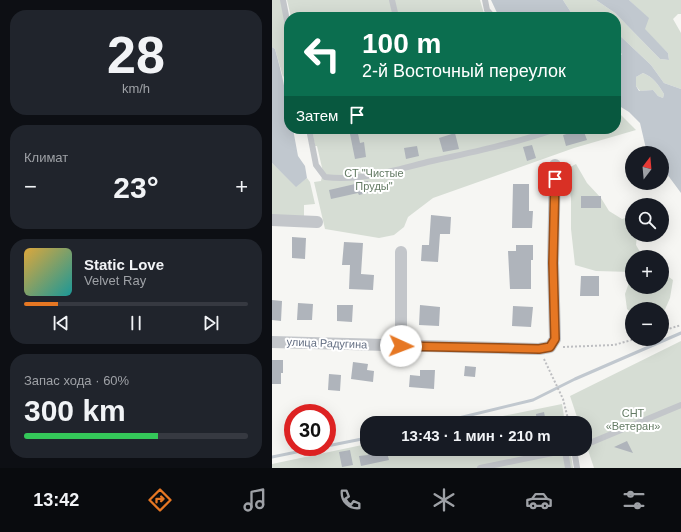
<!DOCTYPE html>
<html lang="ru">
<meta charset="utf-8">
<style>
body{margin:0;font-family:Arial,sans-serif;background:#20242c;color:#f1f3f6;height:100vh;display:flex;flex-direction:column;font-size:15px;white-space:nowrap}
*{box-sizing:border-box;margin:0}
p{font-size:13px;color:#9ea1a6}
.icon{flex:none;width:22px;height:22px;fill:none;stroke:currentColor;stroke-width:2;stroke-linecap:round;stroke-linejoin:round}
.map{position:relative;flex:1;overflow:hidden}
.drawer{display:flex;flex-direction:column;gap:10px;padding:10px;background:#0d0f14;width:272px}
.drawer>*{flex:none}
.top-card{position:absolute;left:12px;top:12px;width:337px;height:122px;border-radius:16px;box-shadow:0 4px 16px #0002;background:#0b6e4f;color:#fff;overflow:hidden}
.needle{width:26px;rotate:16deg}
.tools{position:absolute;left:353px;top:146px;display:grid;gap:8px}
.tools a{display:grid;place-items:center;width:44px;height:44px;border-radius:50%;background:#171b24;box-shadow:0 4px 16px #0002;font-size:20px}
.speed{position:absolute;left:12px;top:404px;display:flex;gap:8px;font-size:20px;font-weight:700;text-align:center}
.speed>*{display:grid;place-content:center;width:52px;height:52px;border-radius:50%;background:#171b24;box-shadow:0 4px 16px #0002;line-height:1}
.speed .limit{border:6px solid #d22;background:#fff;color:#111}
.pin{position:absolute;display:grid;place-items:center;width:34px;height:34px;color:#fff;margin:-17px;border-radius:8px;box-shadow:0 2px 6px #0006}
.me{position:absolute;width:44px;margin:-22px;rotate:92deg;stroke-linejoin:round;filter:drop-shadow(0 0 3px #0008)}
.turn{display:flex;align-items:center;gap:14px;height:84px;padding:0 12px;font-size:18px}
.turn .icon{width:52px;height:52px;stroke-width:2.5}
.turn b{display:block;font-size:28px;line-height:34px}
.then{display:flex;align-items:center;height:38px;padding:0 12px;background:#0003;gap:8px;font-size:15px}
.big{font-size:30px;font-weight:800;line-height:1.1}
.drawer .tile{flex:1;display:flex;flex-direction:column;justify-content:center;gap:6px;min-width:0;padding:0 14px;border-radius:16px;background:#20242c}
.drawer .dial{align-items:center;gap:0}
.dial b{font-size:52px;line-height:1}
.song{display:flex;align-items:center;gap:12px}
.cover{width:48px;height:48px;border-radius:6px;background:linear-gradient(135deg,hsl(40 70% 55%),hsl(180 70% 35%))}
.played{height:4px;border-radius:2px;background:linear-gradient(90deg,#e67723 15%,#363941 15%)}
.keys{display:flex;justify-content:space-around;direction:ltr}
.heat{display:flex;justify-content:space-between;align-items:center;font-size:22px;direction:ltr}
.charge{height:6px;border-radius:3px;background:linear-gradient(90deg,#34c759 60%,#363941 0)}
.trip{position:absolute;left:88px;top:416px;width:232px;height:40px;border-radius:16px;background:#171b24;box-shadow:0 4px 16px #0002;font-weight:800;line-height:40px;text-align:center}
.tab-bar{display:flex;height:64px;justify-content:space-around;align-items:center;background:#090b0e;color:#9ea1a6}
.tab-bar .icon{width:28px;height:28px}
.tab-bar .current{color:#e67723}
.tab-bar b{font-size:18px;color:#f1f3f6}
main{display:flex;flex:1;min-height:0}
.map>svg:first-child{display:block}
.green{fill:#d6ddd4}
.water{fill:#c1c8cf;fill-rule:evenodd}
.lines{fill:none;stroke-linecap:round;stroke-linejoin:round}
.stream{stroke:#c1c8cf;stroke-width:3}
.building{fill:#afb4bb}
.path{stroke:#bdbec1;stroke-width:2;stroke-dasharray:2 2;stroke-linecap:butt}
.lane{stroke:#c3c6ca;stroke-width:6}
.street{stroke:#c3c6ca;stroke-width:12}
.route-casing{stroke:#964d17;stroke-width:10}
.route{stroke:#e67723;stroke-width:7}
.labels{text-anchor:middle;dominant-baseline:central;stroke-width:4;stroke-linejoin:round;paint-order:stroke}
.park-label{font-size:11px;fill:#647b64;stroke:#fff}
.street-label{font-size:11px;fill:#657084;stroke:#fff}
</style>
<main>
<section class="drawer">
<div class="tile dial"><b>28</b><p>km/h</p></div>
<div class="tile"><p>Климат</p>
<div class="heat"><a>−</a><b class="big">23°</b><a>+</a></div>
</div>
<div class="tile">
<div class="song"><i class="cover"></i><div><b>Static Love</b><p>Velvet Ray</p></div></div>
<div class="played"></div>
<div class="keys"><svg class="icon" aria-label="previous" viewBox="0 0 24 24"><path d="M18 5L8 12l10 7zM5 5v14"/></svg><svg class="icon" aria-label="pause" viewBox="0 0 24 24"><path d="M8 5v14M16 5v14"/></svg><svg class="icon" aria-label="next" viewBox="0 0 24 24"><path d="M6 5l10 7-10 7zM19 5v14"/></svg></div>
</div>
<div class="tile"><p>Запас хода · 60%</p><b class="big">300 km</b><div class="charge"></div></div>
</section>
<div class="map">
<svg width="409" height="468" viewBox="0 0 409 468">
<rect width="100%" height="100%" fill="#f6f6f3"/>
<path class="green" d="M0,0H9L17,43V70L11,77L3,49L0,47Z
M15,0H208L213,17H19Z
M291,0H324L343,13L388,59L397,60L396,53L372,29L376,18L357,0H409V14H406L401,19L409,33V89L392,83L379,65L344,32V17H302Z
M371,73C381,77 386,84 392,94L391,98L386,96L381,90L368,91L364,86V77Z
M344,110L364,130L302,148L161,198L136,217L132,227L122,235L107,238L53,229L42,182L49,181L51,172L45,146H43L40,129H344Z
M0,163L24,186L35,178L38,182L43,204L32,205V219L0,215Z
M304,164L315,183L329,198L337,211L350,219L360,216V235H365L364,245L371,257H360V272L324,271L303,265L299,229V198L294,169Z
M390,272L401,280L398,298L391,314H390V309H360V313L355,309L353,294L360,274V287H390Z
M409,341V468H322L313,441V423H307L298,396Z
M290,404L293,423H197Z
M95,444V449H298L301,468H0V464Z"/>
<path class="water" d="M219,0H291L302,17H227Z
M324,0H357L377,18L373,29L396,53L397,60L388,59L343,13Z
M344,32L379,65L392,83L409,89V193L392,170L390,165V153H375L368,123L357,112L344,104V59L350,54L344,51ZM371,73C381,77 386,84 392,94L391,98L386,96L381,90L367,91L364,86V77Z
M0,47L3,49C10,75 17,101 17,129H21L26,156L33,166L35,178L24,187L0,163Z"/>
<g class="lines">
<path class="stream" d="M166,423L261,400L303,379L409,333
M55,446L95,438
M0,457L49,447"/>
</g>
<path class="building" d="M77,129H85L88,143L92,142L94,157L83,159Z
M311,129L315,140L294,146L291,135Z
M183,133L187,149L171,152L167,138Z
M260,145L264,158L255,161L251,147Z
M145,146L147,156L134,159L132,148Z
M96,181L99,192L87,195L86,193L59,199L57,190Z
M241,184H257V211H261L260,228H240Z
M309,196H329V208H309Z
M159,215L179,217L178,234H168L166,262L149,261L150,245H157Z
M20,237L34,238L33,259L20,258Z
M72,242L91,243L89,274L102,275L101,290L77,289L78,265H70Z
M244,245H261V260H259V289H238L236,251H244Z
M309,276H327V296H308Z
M0,300L10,301L9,321L0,320Z
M26,303L41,304L40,320H25Z
M65,305H81L80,322L65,321Z
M148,305L168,307L167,326L147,325Z
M241,306L261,307L259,327L240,326Z
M0,360H11V373H9V384H0Z
M81,362L96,364L95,370L102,371L101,382L79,379Z
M193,366L204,367L203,377L192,376Z
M148,370H163L162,389L137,387L138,375L148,376Z
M57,374L69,375L68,391L56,390Z
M272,412L274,422L265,423L264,414Z
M355,441L361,453L342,447Z
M95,449H114L117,460L89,466L87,456L96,455Z
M78,450L81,465L70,467L67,452Z"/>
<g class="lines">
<path class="path" d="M390,331L409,325
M291,347L342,345L363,339
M272,359L291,399L297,423"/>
<path class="lane" d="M11,0L17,31
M120,0L124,17
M213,0L215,10L221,17
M37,129L44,165L53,177C88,182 126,169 160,161C202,152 244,143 284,129
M313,445L409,405
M302,449L305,468
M293,451L296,468
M208,468L300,449"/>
<path class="street" d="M0,220L45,222
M129,252V345
M0,342L267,349L278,347L283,339L281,263L283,165"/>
</g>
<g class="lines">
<defs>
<path id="route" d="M129,346L267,349L278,347L283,339L281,263L283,179"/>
</defs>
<use href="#route" class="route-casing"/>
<use href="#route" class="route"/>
</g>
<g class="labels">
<g class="park-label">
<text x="102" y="173">СТ "Чистые<tspan x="102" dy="13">Пруды"</tspan></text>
<text x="361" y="413">СНТ<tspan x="361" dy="13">«Ветеран»</tspan></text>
</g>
<g class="street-label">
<text transform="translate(55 343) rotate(2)">улица Радугина</text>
</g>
</g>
</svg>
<div class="tools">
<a><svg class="needle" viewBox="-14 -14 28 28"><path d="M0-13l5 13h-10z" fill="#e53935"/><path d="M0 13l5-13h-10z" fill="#9ea1a6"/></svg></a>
<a><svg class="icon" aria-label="search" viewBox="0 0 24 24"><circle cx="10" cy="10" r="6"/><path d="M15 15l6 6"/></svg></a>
<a>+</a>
<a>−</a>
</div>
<div class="speed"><div class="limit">30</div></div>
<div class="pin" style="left:283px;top:179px;background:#d93025"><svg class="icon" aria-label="arrive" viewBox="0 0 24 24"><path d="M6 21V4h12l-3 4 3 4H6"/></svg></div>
<svg class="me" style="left:129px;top:346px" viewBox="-20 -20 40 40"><circle r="19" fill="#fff"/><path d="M0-13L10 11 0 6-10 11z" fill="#e67723"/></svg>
<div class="trip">13:43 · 1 мин · 210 m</div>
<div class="top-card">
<div class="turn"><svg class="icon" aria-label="left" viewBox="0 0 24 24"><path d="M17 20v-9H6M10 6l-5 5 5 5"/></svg><div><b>100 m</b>2-й Восточный переулок</div></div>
<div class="then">Затем<svg class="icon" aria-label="arrive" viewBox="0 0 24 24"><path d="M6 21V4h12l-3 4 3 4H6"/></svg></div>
</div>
</div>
</main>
<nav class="tab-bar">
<b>13:42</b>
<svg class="icon current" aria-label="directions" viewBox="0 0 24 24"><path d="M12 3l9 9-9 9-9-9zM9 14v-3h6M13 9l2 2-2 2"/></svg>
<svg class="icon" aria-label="music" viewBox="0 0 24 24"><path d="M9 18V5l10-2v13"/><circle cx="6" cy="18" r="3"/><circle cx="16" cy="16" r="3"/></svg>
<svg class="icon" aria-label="phone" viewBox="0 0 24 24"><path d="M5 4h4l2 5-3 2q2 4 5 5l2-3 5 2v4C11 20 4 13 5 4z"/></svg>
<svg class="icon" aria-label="climate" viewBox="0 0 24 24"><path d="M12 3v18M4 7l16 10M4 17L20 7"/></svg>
<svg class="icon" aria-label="car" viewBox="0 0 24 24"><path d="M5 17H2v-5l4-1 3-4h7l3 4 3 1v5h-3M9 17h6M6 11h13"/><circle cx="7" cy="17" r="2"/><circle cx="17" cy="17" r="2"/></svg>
<svg class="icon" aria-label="filters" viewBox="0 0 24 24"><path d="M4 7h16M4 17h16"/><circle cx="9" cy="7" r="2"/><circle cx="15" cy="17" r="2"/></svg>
</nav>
